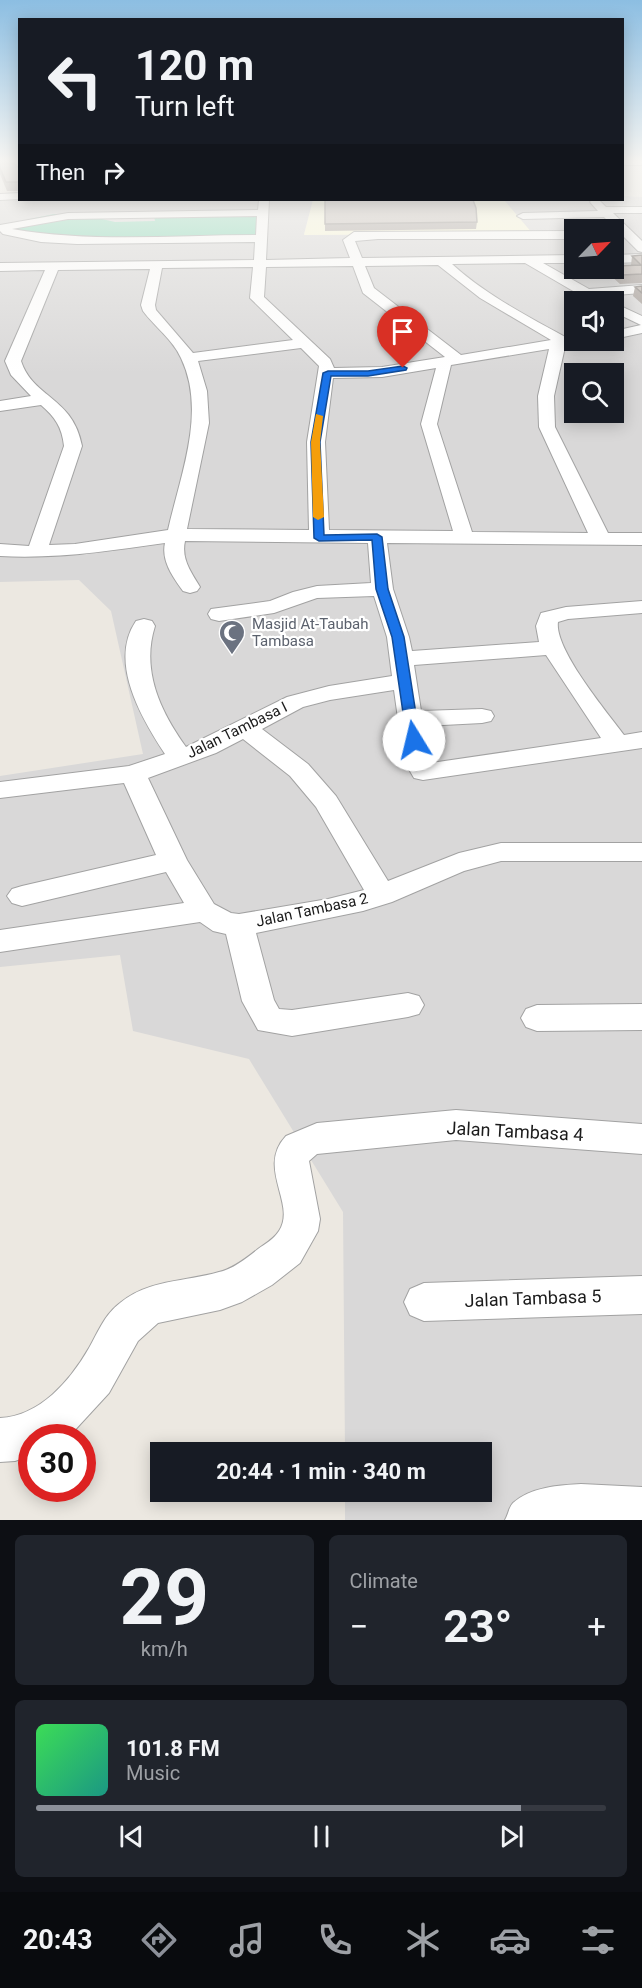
<!DOCTYPE html>
<meta charset="utf-8">
<style>
body{margin:0;font-family:Roboto,sans-serif;background:#20242c;color:#f1f3f6;height:100vh;display:flex;flex-direction:column;font-size:22px;white-space:nowrap}
*{box-sizing:border-box;margin:0}
p{font-size:20px;color:#9ea1a6}
.icon{flex:none;width:33px;height:33px;fill:none;stroke:currentColor;stroke-width:2;stroke-linecap:round;stroke-linejoin:round}
.map{position:relative;height:1520px;overflow:hidden}
.details{display:flex;flex-direction:column;gap:15px;padding:15px;background:#0d0f14;flex:1}
.details>*{flex:none}
.banner{position:absolute;left:18px;top:18px;width:606px;height:183px;border-radius:0px;box-shadow:0 3px 15px #0003;background:#171b24;color:#f1f3f6;overflow:hidden}
.needle{width:39px;rotate:65deg}
.tools{position:absolute;left:564px;top:219px;display:grid;gap:12px}
.tools a{display:grid;place-items:center;width:60px;height:60px;border-radius:0px;background:#171b24;box-shadow:0 3px 15px #0003;font-size:30px}
.speed{position:absolute;left:18px;top:1424px;display:flex;gap:12px;font-size:30px;font-weight:700;text-align:center}
.speed>*{display:grid;place-content:center;width:78px;height:78px;border-radius:50%;background:#171b24;box-shadow:0 3px 15px #0003;line-height:1}
.speed .limit{border:9px solid #d22;background:#fff;color:#111}
.pin{position:absolute;display:grid;place-items:center;width:51px;height:51px;color:#fff;margin:-62px -26px;border-radius:50% 50% 50% 0;rotate:-45deg;box-shadow:0 0 6px #0007}
.pin .icon{rotate:45deg}
.me{position:absolute;width:66px;margin:-33px;rotate:351deg;stroke-linejoin:round;filter:drop-shadow(0 0 4px #0008)}
.turn{display:flex;align-items:center;gap:21px;height:126px;padding:0 18px;font-size:27px}
.turn .icon{width:78px;height:78px;stroke-width:2.5}
.turn b{display:block;font-size:42px;line-height:51px}
.then{display:flex;align-items:center;height:57px;padding:0 18px;background:#0003;gap:12px;font-size:22px}
.big{font-size:45px;font-weight:700;line-height:1.1}
.details .tile{flex:1;display:flex;flex-direction:column;justify-content:center;gap:9px;min-width:0;padding:0 21px;border-radius:9px;background:#20242c}
.details .dial{align-items:center;gap:0}
.dial b{font-size:78px;line-height:1}
.song{display:flex;align-items:center;gap:18px}
.cover{width:72px;height:72px;border-radius:9px;background:linear-gradient(135deg,hsl(130 70% 55%),hsl(170 70% 35%))}
.played{height:6px;border-radius:3px;background:linear-gradient(90deg,#8c9099 85%,#363941 85%)}
.keys{display:flex;justify-content:space-around;direction:ltr}
.heat{display:flex;justify-content:space-between;align-items:center;font-size:33px;direction:ltr}
.details .tiles{flex:1;display:grid;gap:15px;grid-template-columns:1fr 1fr}
.tile:last-child{grid-column:span 2}
.trip{position:absolute;left:150px;top:1442px;width:342px;height:60px;border-radius:0px;background:#171b24;box-shadow:0 3px 15px #0003;font-weight:700;line-height:60px;text-align:center}
.dock{display:flex;height:96px;justify-content:space-around;align-items:center;background:#090b0e;color:#9ea1a6}
.dock .icon{width:42px;height:42px}
.dock .on{color:#8c9099}
.dock b{font-size:27px;color:#f1f3f6}
.map>svg:first-child{display:block}
.residential{fill:#d9d8d8;fill-rule:evenodd}
.education{fill:#fdfbd9}
.pitch{fill:#82d7b4}
.lines{fill:none;stroke-linecap:round;stroke-linejoin:round}
.minor-casing{stroke:#a2a2a2;stroke-width:2}
.minor{fill:#fff;fill-rule:evenodd}
.wall{fill:#a59d98}
.building{fill:#c0b7b1;stroke:#86807c;stroke-width:1.5}
.route{fill:#1a73e8;stroke:#114b97;stroke-width:1.5}
.slow{fill:#f59e0b}
.labels{text-anchor:middle;dominant-baseline:central;stroke-width:4.5;stroke-linejoin:round;paint-order:stroke}
.worship-label{font-size:15px;fill:#5b616d;stroke:#fff;text-anchor:start}
.street-label{font-size:15px;fill:#1b1b1b;stroke:#fff}
.near-street-label{font-size:18px;fill:#1b1b1b;stroke:#fff}
</style>
<div class="map">
<svg width="642" height="1520" viewBox="0 0 642 1520">
<rect width="100%" height="100%" fill="#ece8e1"/>
<path class="residential" d="M19,195L20,200H313L304,234H532L504,200H622L623,196L642,197V1520H345V1491H482V1452H345L343,1212L249,1059L133,1031L120,955L0,967V776L143,754L111,611L79,580L0,582V196ZM574,230H614V268H574ZM574,302H614V340H574ZM574,374H614V412H574Z"/>
<path class="education" d="M313,200H504L533,234L304,235Z"/>
<path class="pitch" d="M257,212L256,240L14,236L0,231V228L30,219L54,214H80L115,222L155,221L154,216Z"/>
<g class="lines">
<defs>
<path id="minor" d="M622,161H642V165H622Z
M20,163V175L12,167Z
M20,193V199L0,200V194Z
M259,200H269L266,260L350,258L343,240L354,232L574,231V239H378L355,241L362,258L574,255V263H543L589,289L642,285V293L602,296L609,302H592L525,263L452,264C486,295 527,316 567,338L574,337V340H587L585,343L565,347L554,396L555,427L608,533H642V545L387,543L393,589L409,637L412,651L539,642L536,626L541,613L566,607L642,601V613L568,619L558,622C554,649 607,712 624,735L642,732V748L423,780L414,778L404,761L394,690L330,700L303,707L262,729L308,764L336,796L388,881L459,853L501,843H642V861H501L464,871L392,902L363,911L256,933L274,1000L279,1009L292,1010L408,993L419,996L424,1005L419,1014L408,1017L292,1036L258,1030L242,1001L226,934L213,931L200,922L0,952V930L184,903L166,872L22,906L12,903L7,896L12,889L22,886L156,855L124,783L0,798V782L129,766L165,754C142,719 108,662 136,621L144,619L152,621L155,626C141,670 160,711 186,747L287,697L329,686L392,676L387,637L374,596L317,598L274,613L219,621L211,619L208,614L211,609L270,601L293,592L317,586L371,583L368,543L185,541C181,559 191,572 200,587L197,591L190,593L183,591C173,577 161,561 165,543C109,551 56,559 0,556V544L29,546L64,446C62,427 55,417 41,405L0,411V401L31,396L11,375L5,361L45,270L0,271V263L254,260L255,242L77,244L41,242L3,234L0,231V225L68,213L258,210ZM257,216L256,235C175,235 91,243 12,229L68,219ZM438,265L480,298L551,340L461,355L374,288L365,266ZM353,266L363,293L445,357L382,367L334,368L330,359L264,297L266,267ZM253,267L250,298L293,340L193,353L156,310L155,305L162,268ZM150,269L141,305L143,311C155,327 173,340 181,358C207,412 180,476 168,530L75,544L49,545L82,446C73,397 33,398 21,361L58,270ZM301,348L319,366L307,442L309,530L187,529L209,423L207,391L198,361ZM549,349L538,396L539,427L588,533L472,532L437,424L451,365ZM436,368L421,424L453,531L329,530L325,442L333,378L382,377ZM546,655L601,738L431,763L424,726L482,723L491,721L494,716L491,711L482,709L421,711L414,665ZM243,739L290,776L316,807L364,890L328,899L239,914L231,913L214,904L187,860L148,778L216,753Z
M592,200H599L606,207H642V213H613L642,241V252L638,251L604,217L523,219L517,216L523,213L598,211L590,202Z
M642,254V262L614,263V255Z
M614,303L642,316V333L614,339V331L641,325L614,312Z
M642,1004V1030L537,1031L526,1027L521,1018L526,1009L537,1005Z
M456,1110L642,1124V1154L456,1140L317,1154L309,1161L320,1219L318,1231L300,1263L272,1285L242,1302L220,1310L158,1323L138,1341L109,1393L74,1431L66,1437H32V1455L15,1461L0,1462V1418C40,1416 70,1381 89,1348C98,1332 105,1314 120,1303C149,1279 185,1282 219,1272C233,1269 247,1258 258,1249C265,1244 274,1239 279,1231C297,1204 256,1168 286,1136L317,1123Z
M642,1276V1314L424,1321L410,1315L404,1302L410,1289L424,1283Z
M581,1484L642,1487V1520H505C508,1515 509,1507 513,1503C530,1487 560,1485 581,1484Z"/>
</defs>
<use href="#minor" class="minor-casing"/>
<use href="#minor" class="minor"/>
</g>
<path class="wall" d="M0,161L19,168L20,165V191H7L0,174Z
M325,200L477,222L476,229L325,231Z
M642,255V283L620,284L610,275V268L631,265L632,256Z
M642,286V304L633,296L635,287Z"/>
<path class="building" d="M0,161H11L19,168L20,165V182H6L0,168Z
M325,200H473L476,208L477,222L325,224Z
M642,255V274L622,275L614,268V266L641,265L632,256Z
M642,286V293L635,287Z"/>
<linearGradient id="sky" x2="0" y2="1"><stop stop-color="#8cbee2"/><stop offset="0.43" stop-color="#f6f5f2"/><stop offset="1" stop-color="#f6f5f2" stop-opacity="0"/></linearGradient>
<rect width="642" height="374" fill="url(#sky)"/>
<path class="route" d="M403,366L407,368L406,370L368,376H331L320,442L324,535L377,534L382,537L388,589L404,637L420,740L414,744L407,740L392,637L376,589L372,540L319,541L314,538L311,442L323,373L328,371H368Z"/>
<path class="slow" d="M316,414L323,416L320,442L324,517L318,520L313,517L311,442Z"/>
<defs>
<symbol id="mosque-pin" viewBox="-11 -11 22 30"><path d="M0 17L-7.5 6A9.5 9.5 0 1 1 7.5 6Z" fill="#6b7280" stroke="#fff"/><path d="M3.5-4.9A6 6 0 1 0 3.5 4.9A5 5 0 1 1 3.5-4.9Z" fill="#fff"/></symbol>
</defs>
<g fill-rule="evenodd">
<use href="#mosque-pin" x="217" y="618" width="30" height="40"/>
</g>
<g class="labels">
<g class="worship-label">
<text x="252" y="624">Masjid At-Taubah<tspan x="252" dy="17">Tambasa</tspan></text>
</g>
<g class="street-label">
<text transform="translate(237 730) rotate(-26)">Jalan Tambasa I</text>
<text transform="translate(312 910) rotate(-12)">Jalan Tambasa 2</text>
</g>
<g class="near-street-label">
<text transform="translate(515 1131) rotate(3)">Jalan Tambasa 4</text>
<text transform="translate(533 1298) rotate(-2)">Jalan Tambasa 5</text>
</g>
</g>
</svg>
<div class="tools">
<a><svg class="needle" viewBox="-14 -14 28 28"><path d="M0-13l5 13h-10z" fill="#e53935"/><path d="M0 13l5-13h-10z" fill="#9ea1a6"/></svg></a>
<a><svg class="icon" aria-label="sound" viewBox="0 0 24 24"><path d="M4 9h4l5-4v14l-5-4H4zM17 9q2 3 0 6"/></svg></a>
<a><svg class="icon" aria-label="search" viewBox="0 0 24 24"><circle cx="10" cy="10" r="6"/><path d="M15 15l6 6"/></svg></a>
</div>
<div class="speed"><div class="limit">30</div></div>
<div class="pin" style="left:403px;top:368px;background:#d93025"><svg class="icon" aria-label="arrive" viewBox="0 0 24 24"><path d="M6 21V4h12l-3 4 3 4H6"/></svg></div>
<svg class="me" style="left:414px;top:740px" viewBox="-20 -20 40 40"><circle r="19" fill="#fff"/><path d="M0-13L10 11 0 6-10 11z" fill="#1a73e8"/></svg>
<div class="trip">20:44 · 1 min · 340 m</div>
<div class="banner">
<div class="turn"><svg class="icon" aria-label="left" viewBox="0 0 24 24"><path d="M17 20v-9H6M10 6l-5 5 5 5"/></svg><div><b>120 m</b>Turn left</div></div>
<div class="then">Then<svg class="icon" aria-label="right" viewBox="0 0 24 24"><path d="M7 20v-9h11M14 6l5 5-5 5"/></svg></div>
</div>
</div>
<section class="details">
<div class="tiles">
<div class="tile dial"><b>29</b><p>km/h</p></div>
<div class="tile"><p>Climate</p>
<div class="heat"><a>−</a><b class="big">23°</b><a>+</a></div>
</div>
<div class="tile">
<div class="song"><i class="cover"></i><div><b>101.8 FM</b><p>Music</p></div></div>
<div class="played"></div>
<div class="keys"><svg class="icon" aria-label="previous" viewBox="0 0 24 24"><path d="M18 5L8 12l10 7zM5 5v14"/></svg><svg class="icon" aria-label="pause" viewBox="0 0 24 24"><path d="M8 5v14M16 5v14"/></svg><svg class="icon" aria-label="next" viewBox="0 0 24 24"><path d="M6 5l10 7-10 7zM19 5v14"/></svg></div>
</div>
</div>
</section>
<nav class="dock">
<b>20:43</b>
<svg class="icon on" aria-label="directions" viewBox="0 0 24 24"><path d="M12 3l9 9-9 9-9-9zM9 14v-3h6M13 9l2 2-2 2"/></svg>
<svg class="icon" aria-label="music" viewBox="0 0 24 24"><path d="M9 18V5l10-2v13"/><circle cx="6" cy="18" r="3"/><circle cx="16" cy="16" r="3"/></svg>
<svg class="icon" aria-label="phone" viewBox="0 0 24 24"><path d="M5 4h4l2 5-3 2q2 4 5 5l2-3 5 2v4C11 20 4 13 5 4z"/></svg>
<svg class="icon" aria-label="climate" viewBox="0 0 24 24"><path d="M12 3v18M4 7l16 10M4 17L20 7"/></svg>
<svg class="icon" aria-label="car" viewBox="0 0 24 24"><path d="M5 17H2v-5l4-1 3-4h7l3 4 3 1v5h-3M9 17h6M6 11h13"/><circle cx="7" cy="17" r="2"/><circle cx="17" cy="17" r="2"/></svg>
<svg class="icon" aria-label="filters" viewBox="0 0 24 24"><path d="M4 7h16M4 17h16"/><circle cx="9" cy="7" r="2"/><circle cx="15" cy="17" r="2"/></svg>
</nav>
